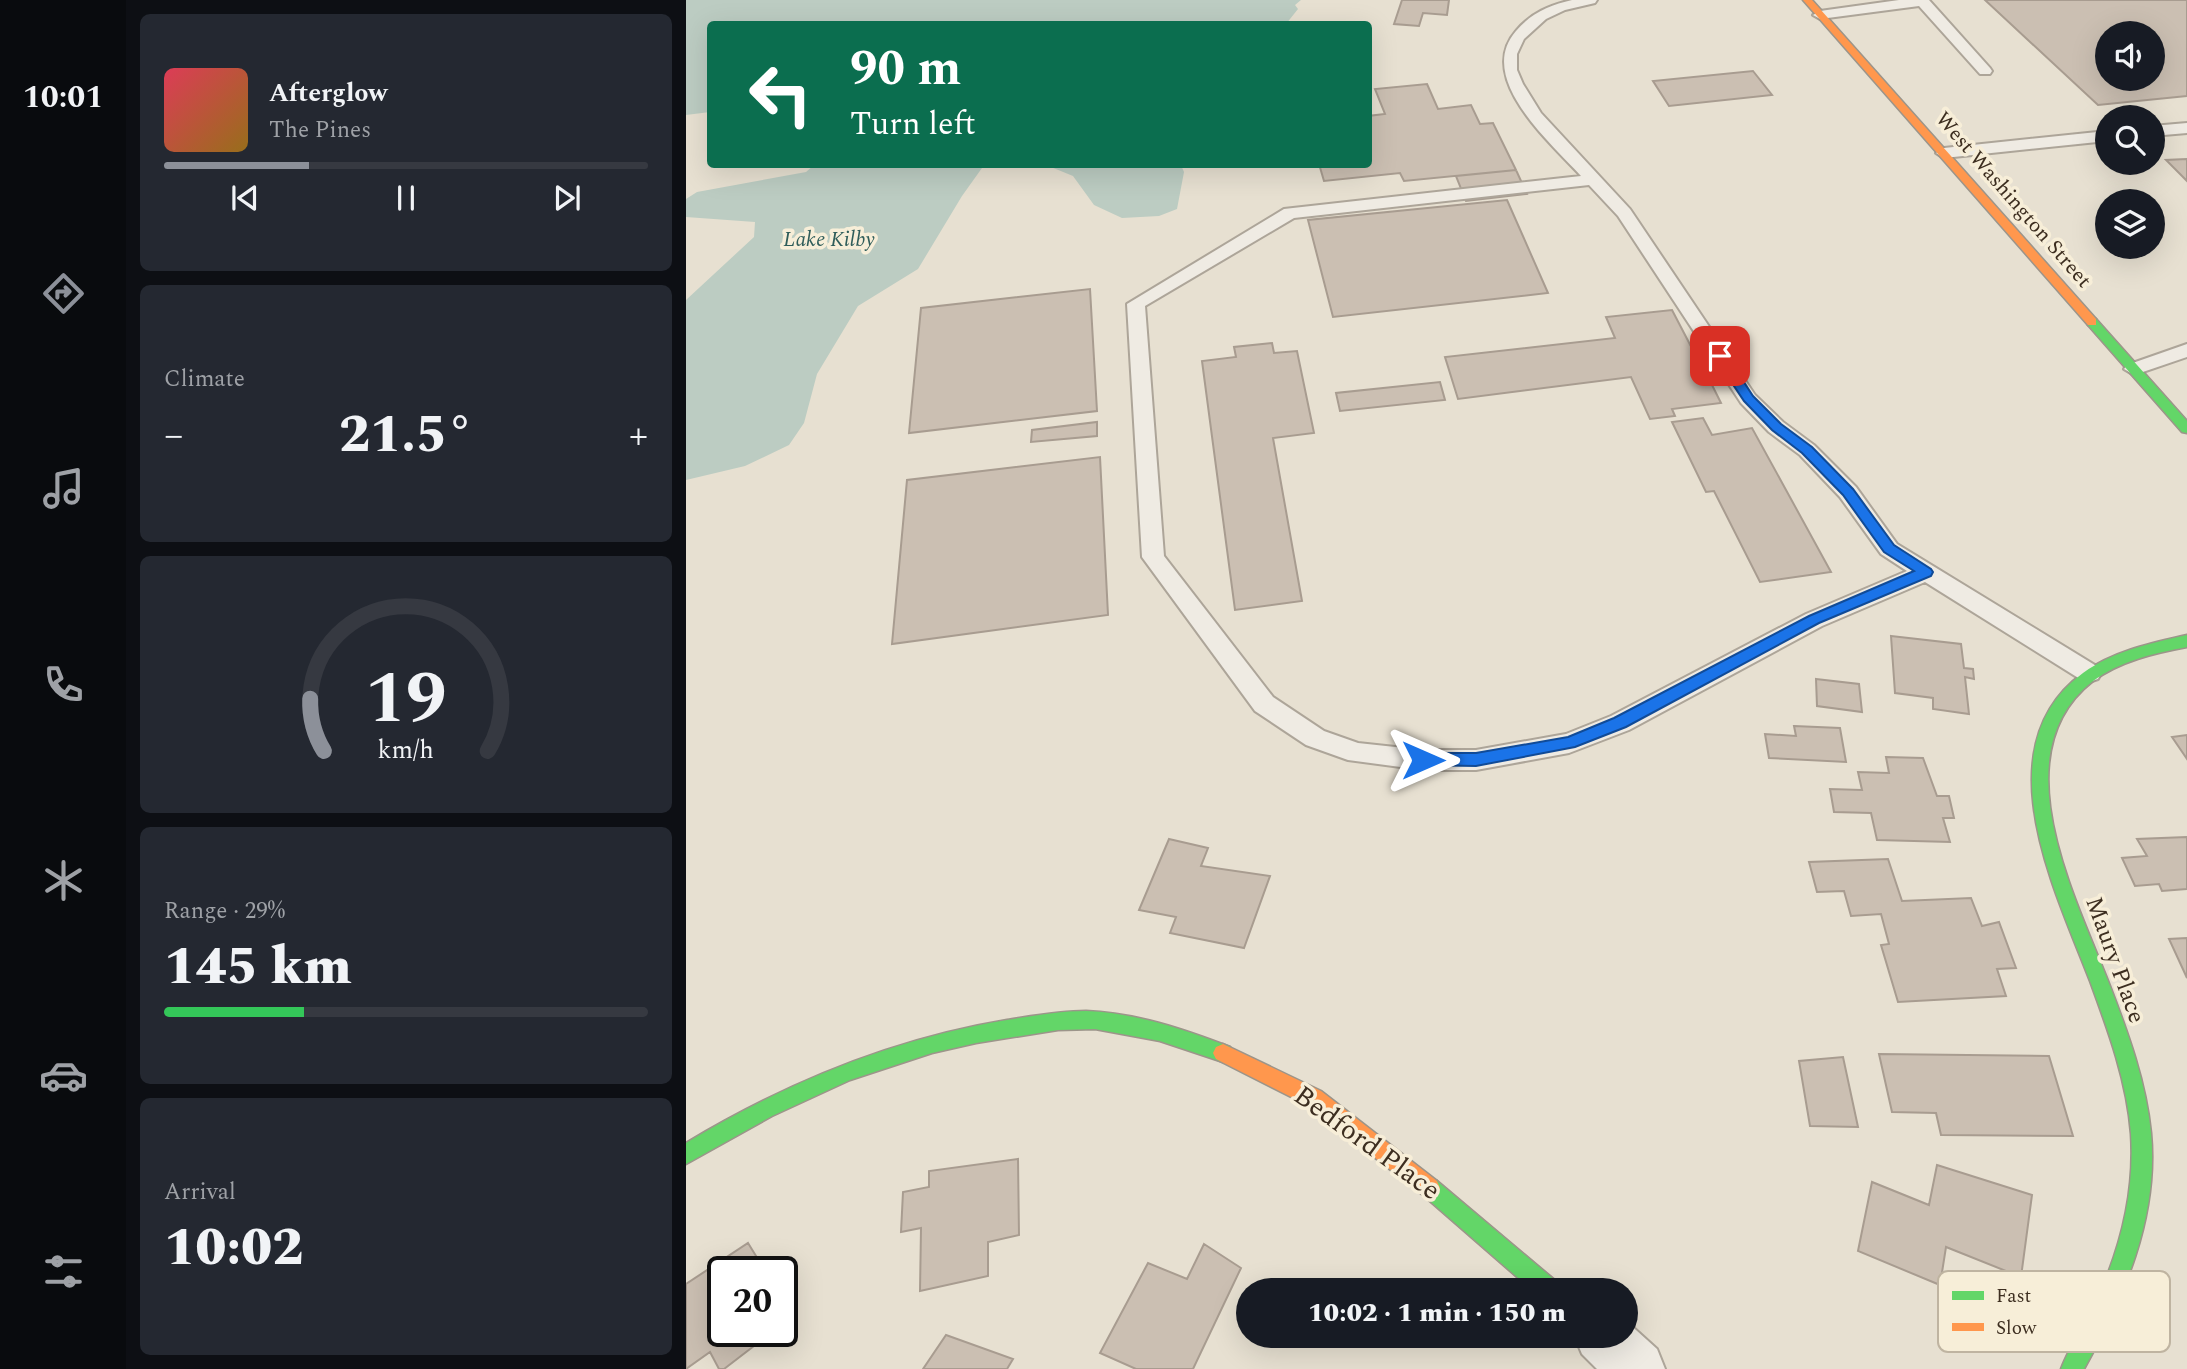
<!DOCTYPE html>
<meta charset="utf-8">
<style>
body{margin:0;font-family:Spectral,serif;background:#242831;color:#f1f3f6;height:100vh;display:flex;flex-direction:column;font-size:26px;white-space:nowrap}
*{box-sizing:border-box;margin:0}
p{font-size:23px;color:#9ea1a6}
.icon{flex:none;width:38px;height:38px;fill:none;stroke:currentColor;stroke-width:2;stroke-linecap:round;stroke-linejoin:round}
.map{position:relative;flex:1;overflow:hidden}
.panel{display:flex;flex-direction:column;gap:14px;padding:14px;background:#0d0f14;width:560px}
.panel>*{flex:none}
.hud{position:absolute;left:21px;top:21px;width:665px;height:147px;border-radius:7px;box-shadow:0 7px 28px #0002;background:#0b6e4f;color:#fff;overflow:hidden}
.buttons{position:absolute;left:1409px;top:21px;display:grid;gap:14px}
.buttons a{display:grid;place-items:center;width:70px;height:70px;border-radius:50%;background:#171b24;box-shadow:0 7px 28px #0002;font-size:35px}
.speed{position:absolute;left:21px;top:1256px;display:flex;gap:14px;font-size:35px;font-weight:700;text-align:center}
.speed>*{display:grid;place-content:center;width:91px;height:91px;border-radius:50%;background:#171b24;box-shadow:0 7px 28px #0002;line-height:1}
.speed .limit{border:4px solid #111;border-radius:10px;background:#fff;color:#111}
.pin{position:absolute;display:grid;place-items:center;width:60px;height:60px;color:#fff;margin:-30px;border-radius:14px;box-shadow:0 4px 10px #0006}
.me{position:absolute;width:77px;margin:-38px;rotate:90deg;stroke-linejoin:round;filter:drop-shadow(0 0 5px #0008)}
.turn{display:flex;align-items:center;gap:24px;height:147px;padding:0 28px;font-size:32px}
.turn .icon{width:91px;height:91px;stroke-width:2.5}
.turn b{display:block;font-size:49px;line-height:60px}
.big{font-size:52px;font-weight:800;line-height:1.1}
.panel .tile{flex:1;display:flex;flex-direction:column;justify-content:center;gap:10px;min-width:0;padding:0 24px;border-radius:10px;background:#242831}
.panel .dial{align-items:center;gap:0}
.dial svg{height:182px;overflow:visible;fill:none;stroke:#363941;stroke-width:7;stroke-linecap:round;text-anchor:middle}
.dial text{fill:#f1f3f6;stroke:none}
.song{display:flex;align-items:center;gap:21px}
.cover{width:84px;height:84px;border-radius:10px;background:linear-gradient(135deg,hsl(350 70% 55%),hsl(40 70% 35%))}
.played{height:7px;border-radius:4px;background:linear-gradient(90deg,#8c9099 30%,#363941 30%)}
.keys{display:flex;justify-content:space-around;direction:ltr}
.heat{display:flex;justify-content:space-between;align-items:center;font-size:38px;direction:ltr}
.charge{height:10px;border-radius:5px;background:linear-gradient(90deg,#34c759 29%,#363941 0)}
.trip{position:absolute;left:550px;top:1278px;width:402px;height:70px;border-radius:35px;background:#171b24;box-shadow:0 7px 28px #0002;font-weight:800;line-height:70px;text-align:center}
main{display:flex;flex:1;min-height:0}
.tab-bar{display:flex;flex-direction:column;width:126px;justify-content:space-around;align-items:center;background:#090b0e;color:#9ea1a6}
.tab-bar .icon{width:49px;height:49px}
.tab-bar .selected{color:#8c9099}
.tab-bar b{font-size:32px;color:#f1f3f6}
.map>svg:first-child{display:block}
.water{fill:#bcccc2}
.building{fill:#cbbfb2;stroke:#a89c90;stroke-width:2;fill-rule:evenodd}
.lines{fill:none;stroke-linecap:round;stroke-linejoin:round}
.lane-casing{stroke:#ada599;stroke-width:4}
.street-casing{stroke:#ada599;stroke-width:4}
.fast-casing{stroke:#9c958a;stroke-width:3}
.slow-casing{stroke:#9c958a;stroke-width:3}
.lane{fill:#efebe3;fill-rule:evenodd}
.street{fill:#efebe3;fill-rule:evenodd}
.fast{fill:#63d668;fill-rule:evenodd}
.slow{fill:#ff974d;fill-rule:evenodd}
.route{fill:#1a73e8;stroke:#114b97;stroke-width:2}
.labels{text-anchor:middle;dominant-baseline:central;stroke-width:7;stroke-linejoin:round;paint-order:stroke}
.far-street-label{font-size:21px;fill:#3d2e20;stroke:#f7eed8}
.far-water-label{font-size:21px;font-style:italic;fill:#2f5d5a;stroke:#f7eed8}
.street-label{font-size:24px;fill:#3d2e20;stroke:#f7eed8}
.near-street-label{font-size:28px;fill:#3d2e20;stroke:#f7eed8}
.key{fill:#f7eed8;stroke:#bfb4a1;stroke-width:2}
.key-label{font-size:19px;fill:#3d2e20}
</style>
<main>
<nav class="tab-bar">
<b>10:01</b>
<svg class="icon selected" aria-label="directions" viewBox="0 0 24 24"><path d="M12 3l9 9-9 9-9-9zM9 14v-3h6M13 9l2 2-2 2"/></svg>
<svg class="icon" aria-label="music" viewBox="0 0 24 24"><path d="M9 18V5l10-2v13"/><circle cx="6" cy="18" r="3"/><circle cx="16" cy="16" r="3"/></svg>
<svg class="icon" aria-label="phone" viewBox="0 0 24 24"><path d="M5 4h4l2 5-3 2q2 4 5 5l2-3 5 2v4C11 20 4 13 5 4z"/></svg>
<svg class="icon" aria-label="climate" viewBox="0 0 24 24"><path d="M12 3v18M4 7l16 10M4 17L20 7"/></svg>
<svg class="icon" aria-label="car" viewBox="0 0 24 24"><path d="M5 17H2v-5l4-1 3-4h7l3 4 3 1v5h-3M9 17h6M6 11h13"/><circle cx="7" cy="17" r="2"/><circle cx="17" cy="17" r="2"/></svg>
<svg class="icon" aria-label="filters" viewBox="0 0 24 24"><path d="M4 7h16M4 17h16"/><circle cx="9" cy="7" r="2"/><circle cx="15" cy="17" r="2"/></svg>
</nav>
<section class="panel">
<div class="tile">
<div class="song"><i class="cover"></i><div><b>Afterglow</b><p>The Pines</p></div></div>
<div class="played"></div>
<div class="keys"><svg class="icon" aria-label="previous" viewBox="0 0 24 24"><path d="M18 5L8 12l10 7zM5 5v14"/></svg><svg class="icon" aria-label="pause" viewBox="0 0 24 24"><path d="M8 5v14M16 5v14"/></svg><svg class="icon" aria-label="next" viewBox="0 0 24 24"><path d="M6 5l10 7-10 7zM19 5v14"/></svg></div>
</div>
<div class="tile"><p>Climate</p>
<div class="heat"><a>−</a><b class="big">21.5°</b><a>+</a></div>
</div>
<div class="tile dial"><svg viewBox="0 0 100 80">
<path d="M14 69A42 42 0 1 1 86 69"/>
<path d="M14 69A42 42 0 0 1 8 46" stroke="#8c9099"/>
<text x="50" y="56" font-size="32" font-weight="700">19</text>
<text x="50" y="72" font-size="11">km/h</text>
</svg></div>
<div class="tile"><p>Range · 29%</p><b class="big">145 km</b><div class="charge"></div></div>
<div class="tile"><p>Arrival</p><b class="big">10:02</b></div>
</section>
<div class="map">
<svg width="1501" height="1369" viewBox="0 0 1501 1369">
<rect width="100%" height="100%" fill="#e7e0d1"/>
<path class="water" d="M0,0H615L609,5L612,9L600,24H24V112L0,115Z
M128,165H312L296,168L276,196L232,269L172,306L131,374L118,423L103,445L59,466L0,480V300L68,237L69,222L0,217V199L11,192L120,172Z
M360,165H495L498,172L491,209L473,216L436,218L408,205L387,176Z"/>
<path class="building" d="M716,0H763L761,15L737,13L733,26L708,24Z
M1299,0H1501V96L1412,105ZM1421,33H1466V79H1421Z
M1067,71L1086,95L983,106L967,81Z
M741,84L752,109L785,105L794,124L807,123L830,170L718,181L714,173L638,181L633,164H682V116L699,114L689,89Z
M1501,159V181L1480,160Z
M830,170L841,194L780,201L770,176Z
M821,200L862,293L647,317L622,220Z
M404,289L411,411L223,433L235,308Z
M986,310L1010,356L1020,354L1026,367H1017L1035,403L986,409L989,416L964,419L945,377L772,399L759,357L929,338L920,317Z
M586,343L588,353L611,351L628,433L587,438L616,601L549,610L516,361L550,357L548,347Z
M754,382L759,400L654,411L650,393Z
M1017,418L1026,435L1066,428L1145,572L1074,582L1028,491L1020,492L986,422Z
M411,422V436L345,442L346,430Z
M414,457L422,615L206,644L221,480Z
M1205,636L1275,644L1278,668L1287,669L1288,679L1279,677L1283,714L1247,709V698L1209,693Z
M1130,679L1173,684L1176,712L1131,706Z
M1108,726L1154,728L1160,762L1083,758L1079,734L1110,736Z
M1501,735V759L1486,737Z
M1200,757L1237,758L1251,796H1263L1268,818H1257L1264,842L1191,840L1185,813L1148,812L1144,789L1176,790L1172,772L1203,773Z
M1501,837V889L1476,891L1473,884L1449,886L1436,858L1461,856L1451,839Z
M483,839L522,848L515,866L584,876L558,948L484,933L490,917L453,910Z
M1202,859L1216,901L1285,898L1296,926L1313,922L1330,968L1311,969L1320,996L1212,1002L1195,945L1203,944L1195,914L1165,916L1158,891L1131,892L1123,862Z
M1501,938V978L1483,939Z
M1193,1054L1363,1056L1387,1136L1255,1135L1250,1113L1206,1112Z
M1157,1057L1172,1127L1124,1126L1113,1061Z
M332,1159L333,1235L302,1242V1276L234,1291L235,1228L215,1232L217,1192L243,1187V1171Z
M1251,1165L1346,1195L1335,1277L1260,1247L1254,1285L1172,1251L1186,1182L1243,1205Z
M62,1243L80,1272H37V1332H86L38,1369H33L24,1352L0,1369V1284Z
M518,1244L555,1268L507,1369H450L414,1353L462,1263L501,1279Z
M260,1335L327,1359L321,1369H237Z"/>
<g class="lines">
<defs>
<path id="lane" d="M886,0H911L909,3L879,10L860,19L838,39L831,54V70L837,84L855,113L944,209L1069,395L1097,422L1128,445L1170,487L1211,544L1412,667L1415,673L1412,679L1403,682L1394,679L1239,582L1136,626L943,730L883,753L790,770H737L662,760L620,745L569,711L456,557L441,304L598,209L895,176C864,142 789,78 830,31C845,13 864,5 886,0ZM903,185L932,216L1055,403L1083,432L1114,455L1154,497L1195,554L1221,571L1120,614L925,716L880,734L790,750H737L672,743L638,731L587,697L478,556L459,306L608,218Z
M1213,0H1243L1304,68L1306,71L1304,74H1294L1233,6L1134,19L1127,15L1134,11Z
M1501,123V133L1466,136V126Z
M1421,131V141L1258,158L1250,153L1258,148Z
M1501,344V357L1448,375L1438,369L1441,365Z"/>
<path id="street" d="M940,1321L971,1349L979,1369H911L896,1354L888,1335H940Z"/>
<path id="fast" d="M1406,318L1410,319L1501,421V433L1496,432L1402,325V319Z
M1501,635V647C1469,653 1434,661 1407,681C1313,754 1391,900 1424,986C1442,1033 1460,1082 1465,1133C1473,1217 1438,1297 1398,1369H1375C1383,1348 1396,1328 1407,1308C1433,1254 1449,1194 1445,1134C1441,1081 1422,1030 1404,981C1370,892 1296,747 1397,673C1427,651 1466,643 1501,635Z
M400,1011C450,1013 497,1029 544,1047L547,1053L544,1059L537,1062L474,1041L409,1029L372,1030L290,1043L246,1053L164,1080L86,1116L0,1164V1143C100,1083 206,1039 321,1020C347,1016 373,1011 400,1011Z
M744,1178L751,1181L871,1282L874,1290H846L737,1195L734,1188L737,1181Z"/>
<path id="slow" d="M1117,0H1126L1410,319V325H1402Z
M537,1044L635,1091L751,1181L754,1188L751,1195L744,1198L737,1195L621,1105L530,1059L527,1053L530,1047Z"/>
</defs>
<use href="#lane" class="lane-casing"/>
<use href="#street" class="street-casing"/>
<use href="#fast" class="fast-casing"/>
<use href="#slow" class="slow-casing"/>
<use href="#lane" class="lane"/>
<use href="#street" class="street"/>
<use href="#fast" class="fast"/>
<use href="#slow" class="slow"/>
</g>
<path class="route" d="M1034,352L1039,353L1067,396L1095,424L1126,447L1167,489L1208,545L1245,569L1247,572L1245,576L1133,623L940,727L889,747L790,766L731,765L729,760L731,755L737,753H790L882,737L928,718L1123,616L1228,571L1198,552L1157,495L1116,453L1086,430L1058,401L1028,356Z"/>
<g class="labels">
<g class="far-street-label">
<text transform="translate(1327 200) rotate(49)">West Washington Street</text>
</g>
<g class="far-water-label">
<text x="143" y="240">Lake Kilby</text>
</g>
<g class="street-label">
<text transform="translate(1429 960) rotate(70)">Maury Place</text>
</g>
<g class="near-street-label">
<text transform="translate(681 1143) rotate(36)">Bedford Place</text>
</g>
</g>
<rect x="1252" y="1271" width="232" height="81" rx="10" class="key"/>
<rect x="1266" y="1291" width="32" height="9" fill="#63d668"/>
<rect x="1266" y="1323" width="32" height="8" fill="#ff974d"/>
<g class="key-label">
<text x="1310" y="1302">Fast</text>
<text x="1310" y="1334">Slow</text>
</g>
</svg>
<div class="buttons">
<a><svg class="icon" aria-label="sound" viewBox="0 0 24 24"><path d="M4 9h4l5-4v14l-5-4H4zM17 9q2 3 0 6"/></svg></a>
<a><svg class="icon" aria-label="search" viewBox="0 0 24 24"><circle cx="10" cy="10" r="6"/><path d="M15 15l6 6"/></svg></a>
<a><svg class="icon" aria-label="layers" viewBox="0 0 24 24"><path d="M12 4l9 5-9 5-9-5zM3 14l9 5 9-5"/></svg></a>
</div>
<div class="speed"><div class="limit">20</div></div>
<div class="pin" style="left:1034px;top:356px;background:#d93025"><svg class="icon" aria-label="arrive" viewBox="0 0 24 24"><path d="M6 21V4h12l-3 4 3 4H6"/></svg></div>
<svg class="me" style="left:737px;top:760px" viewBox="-20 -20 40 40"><path d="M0-17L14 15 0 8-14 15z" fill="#1a73e8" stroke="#fff" stroke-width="4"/></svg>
<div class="trip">10:02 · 1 min · 150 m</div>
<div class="hud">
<div class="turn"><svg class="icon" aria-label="left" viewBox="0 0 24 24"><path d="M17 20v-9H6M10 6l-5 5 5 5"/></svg><div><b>90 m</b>Turn left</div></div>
</div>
</div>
</main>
